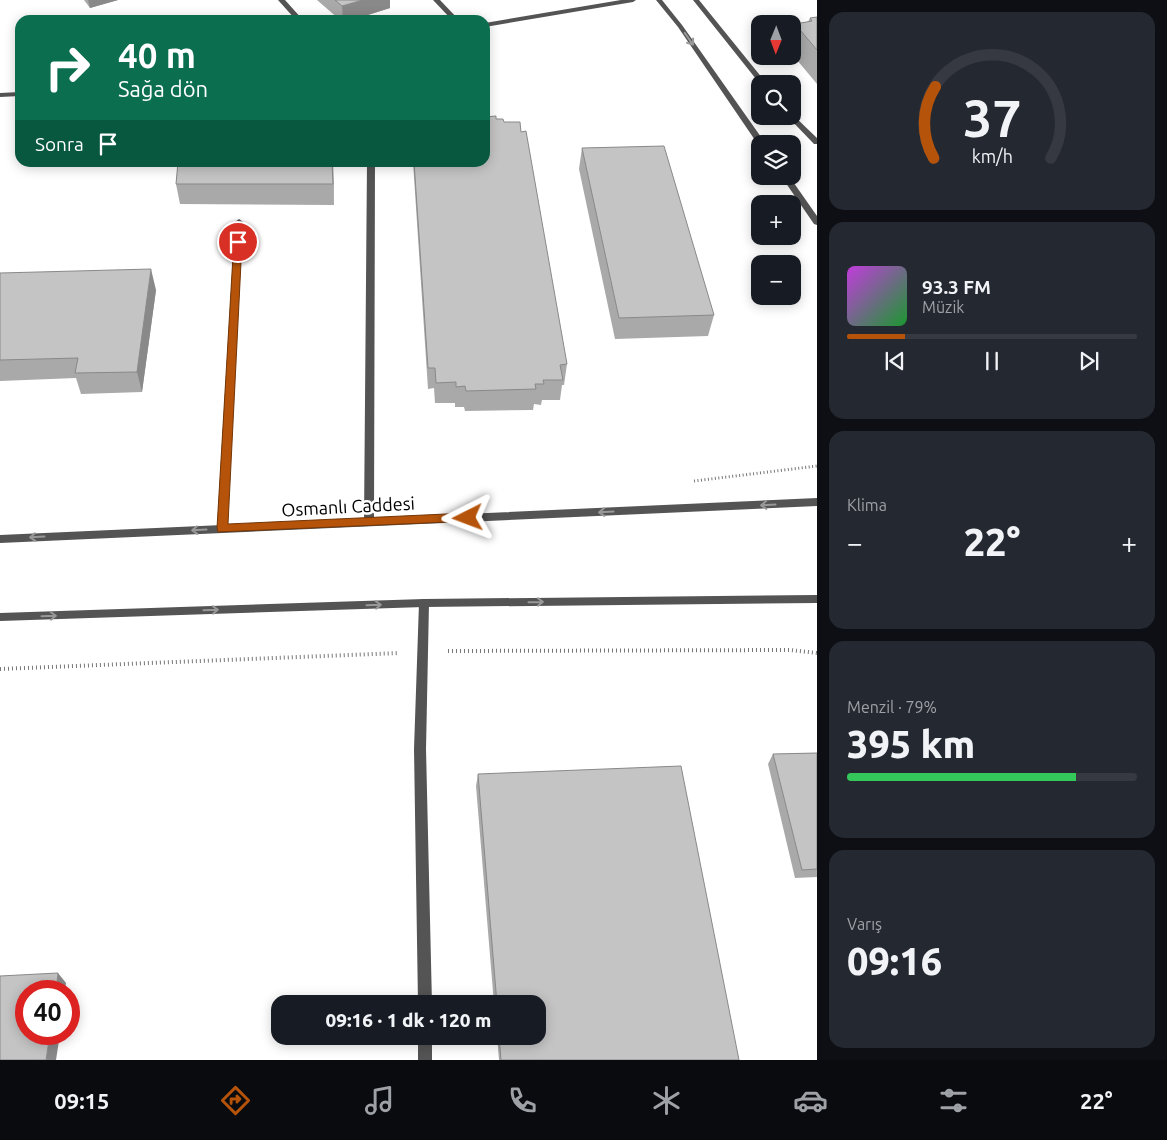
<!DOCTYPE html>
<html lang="tr">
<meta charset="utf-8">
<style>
body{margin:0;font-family:Ubuntu,sans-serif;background:#242831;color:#f1f3f6;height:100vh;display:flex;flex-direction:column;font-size:19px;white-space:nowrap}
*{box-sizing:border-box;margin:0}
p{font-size:16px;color:#9ea1a6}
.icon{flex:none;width:28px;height:28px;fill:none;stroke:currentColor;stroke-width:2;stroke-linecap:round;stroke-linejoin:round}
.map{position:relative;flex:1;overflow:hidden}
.details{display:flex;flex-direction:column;gap:12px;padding:12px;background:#0d0f14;width:350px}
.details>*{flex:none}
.hud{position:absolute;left:15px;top:15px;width:475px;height:152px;border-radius:15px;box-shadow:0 2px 12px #0003;background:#0b6e4f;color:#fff;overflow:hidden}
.needle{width:32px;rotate:181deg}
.controls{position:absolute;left:751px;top:15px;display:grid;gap:10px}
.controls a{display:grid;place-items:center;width:50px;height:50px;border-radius:10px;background:#171b24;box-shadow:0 2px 12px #0003;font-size:25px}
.speed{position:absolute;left:15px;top:980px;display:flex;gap:10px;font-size:25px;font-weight:700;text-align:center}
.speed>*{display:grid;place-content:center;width:65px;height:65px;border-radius:50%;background:#171b24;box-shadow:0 2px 12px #0003;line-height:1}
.speed .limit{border:8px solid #d22;background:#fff;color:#111}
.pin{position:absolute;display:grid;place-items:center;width:42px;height:42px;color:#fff;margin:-21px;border:2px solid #fff;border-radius:50%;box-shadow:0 1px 5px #0007}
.me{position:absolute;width:55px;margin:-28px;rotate:267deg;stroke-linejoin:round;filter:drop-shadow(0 0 4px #0008)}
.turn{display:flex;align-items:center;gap:18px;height:105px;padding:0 20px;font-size:22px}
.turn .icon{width:65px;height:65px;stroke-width:2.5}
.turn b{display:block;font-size:35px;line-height:42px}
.then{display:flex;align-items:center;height:48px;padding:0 20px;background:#0003;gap:10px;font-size:19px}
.big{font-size:38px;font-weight:800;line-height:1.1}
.details .widget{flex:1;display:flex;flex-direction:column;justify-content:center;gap:8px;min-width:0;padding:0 18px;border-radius:15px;background:#242831}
.details .dial{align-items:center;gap:0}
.dial svg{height:130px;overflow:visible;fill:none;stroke:#363941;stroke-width:7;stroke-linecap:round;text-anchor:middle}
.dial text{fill:#f1f3f6;stroke:none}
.song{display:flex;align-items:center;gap:15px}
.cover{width:60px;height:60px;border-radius:8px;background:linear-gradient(135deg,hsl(290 70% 55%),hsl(130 70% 35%))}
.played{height:5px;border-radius:2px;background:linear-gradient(90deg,#b45309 20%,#363941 20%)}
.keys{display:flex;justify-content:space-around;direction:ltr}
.heat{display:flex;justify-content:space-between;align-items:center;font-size:28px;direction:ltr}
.charge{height:8px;border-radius:4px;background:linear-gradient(90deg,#34c759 79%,#363941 0)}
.trip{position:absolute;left:271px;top:995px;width:275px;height:50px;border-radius:15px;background:#171b24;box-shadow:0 2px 12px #0003;font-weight:800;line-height:50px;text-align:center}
.dock{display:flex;height:80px;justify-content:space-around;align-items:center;background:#090b0e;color:#9ea1a6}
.dock .icon{width:35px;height:35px}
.dock .selected{color:#b45309}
.dock b{font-size:22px;color:#f1f3f6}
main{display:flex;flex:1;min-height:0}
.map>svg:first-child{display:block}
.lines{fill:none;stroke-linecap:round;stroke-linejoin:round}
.path-far1{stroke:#767676;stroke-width:3;stroke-dasharray:1 2.5;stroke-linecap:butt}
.path{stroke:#767676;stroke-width:4;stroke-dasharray:1 3;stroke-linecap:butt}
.service{fill:#545454;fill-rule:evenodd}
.minor{fill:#545454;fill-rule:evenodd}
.tertiary{fill:#545454;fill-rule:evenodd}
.wall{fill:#a9a9a9}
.shaded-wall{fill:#898989}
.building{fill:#c4c4c4;stroke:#898989}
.oneway{stroke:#989898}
.route{fill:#b45309;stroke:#753606}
.labels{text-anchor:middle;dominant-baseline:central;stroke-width:5;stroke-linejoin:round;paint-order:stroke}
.street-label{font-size:18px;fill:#000;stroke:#fff}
</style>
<main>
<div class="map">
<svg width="817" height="1060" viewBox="0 0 817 1060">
<rect width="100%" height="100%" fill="#fff"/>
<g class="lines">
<path class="path-far1" d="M694,481L817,466"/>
<path class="path" d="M448,651L790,650L817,653
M0,669L399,653"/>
<path class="service" d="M433,0H440L459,20H452Z"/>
<path class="minor" d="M278,0H285L303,20H296Z
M621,0H636L633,2L485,27V23Z
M20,92V96L0,97V93Z
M367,162H375L374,522L373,525H365L364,522Z
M239,219L243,222L227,529L226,532H218L217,529L235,222Z
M424,599L428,600L429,603L426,749L432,1004H418L414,749L419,603L420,600Z
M418,1036H432V1060H418Z"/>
<path class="tertiary" d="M656,0H662L682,25L766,144H760L759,146L678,27Z
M693,0H699L767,84H760Z
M792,114L817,138V144H814L789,118V116H792Z
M781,176H789L817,216V225L814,224Z
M817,498V506L0,543V535Z
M817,595V603L424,607L0,621V613L424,599Z"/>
</g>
<path class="wall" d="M84,0H118L90,8Z
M317,0H390V8L352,20H340Z
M817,17V84L792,54V33L795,24L808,22L810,18Z
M582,148L714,315L708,336L615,339L579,169Z
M178,162H333L334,205L180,204L176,184Z
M413,162H485L567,364L564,385H562L560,400H542L541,405L534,404L533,410L465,411L464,407H455V403H435L434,388L428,389Z
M0,273L156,290L142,392L81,394L76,378L0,381Z
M817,753V877L795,878L768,764L773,754Z
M478,774L739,1060H499L497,1036H538V1004H494L476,786Z"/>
<path class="shaded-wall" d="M88,0H118L90,8Z
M363,0H390V8L352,20H343L342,6Z
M332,162H333L334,205L333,184Z
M151,269L156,290L142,392L137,372Z
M58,973L66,983L65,991H56Z
M50,1034H60L56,1060H46Z"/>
<path class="building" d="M335,0H363L342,6Z
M817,17V50L795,24L812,21L810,18Z
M496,116V119H503L504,122H520L521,132L526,131L567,364L560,365L563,380H543L544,384H535L536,389L466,391L465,386L456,387V382L436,383L435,368H428L414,162H485V117Z
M664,146L714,315L619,318L582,148Z
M178,162H332L333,184H176Z
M151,269L137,372L75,373L78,358L0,360V273Z
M817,753V869L802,870L773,754Z
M681,766L739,1060H501L499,1036H538V1004H497L478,774Z
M58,973L56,991H26V1034H50L46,1060H0V976Z"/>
<defs><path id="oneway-shaft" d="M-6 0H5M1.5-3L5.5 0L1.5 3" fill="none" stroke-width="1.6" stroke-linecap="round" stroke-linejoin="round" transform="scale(1.25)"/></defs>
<g class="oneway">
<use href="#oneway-shaft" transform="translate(689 39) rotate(55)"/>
<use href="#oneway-shaft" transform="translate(768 505) rotate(177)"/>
<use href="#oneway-shaft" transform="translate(606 512) rotate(177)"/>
<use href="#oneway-shaft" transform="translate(199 530) rotate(177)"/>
<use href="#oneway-shaft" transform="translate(37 537) rotate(177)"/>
<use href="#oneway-shaft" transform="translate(536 602) rotate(-1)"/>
<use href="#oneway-shaft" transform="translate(374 605) rotate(-2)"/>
<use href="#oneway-shaft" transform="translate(211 610) rotate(-2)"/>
<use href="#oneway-shaft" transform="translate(49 616) rotate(-2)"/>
</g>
<path class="route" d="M234,239H241L242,242L228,524L468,513L474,518L472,521L218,532L217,528Z"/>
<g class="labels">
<g class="street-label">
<text transform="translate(348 506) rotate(-3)">Osmanlı Caddesi</text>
</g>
</g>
</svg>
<div class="controls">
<a><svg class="needle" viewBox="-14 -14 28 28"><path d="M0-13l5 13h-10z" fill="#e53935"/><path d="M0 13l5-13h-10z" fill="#9ea1a6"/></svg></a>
<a><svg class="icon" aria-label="search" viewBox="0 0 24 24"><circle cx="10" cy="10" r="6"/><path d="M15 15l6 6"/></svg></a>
<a><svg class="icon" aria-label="layers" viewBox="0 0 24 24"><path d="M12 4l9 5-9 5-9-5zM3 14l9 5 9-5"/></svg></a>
<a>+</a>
<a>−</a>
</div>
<div class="speed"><div class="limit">40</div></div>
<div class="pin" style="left:238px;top:242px;background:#d93025"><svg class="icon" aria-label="arrive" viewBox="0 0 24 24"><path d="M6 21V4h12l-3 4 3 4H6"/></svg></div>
<svg class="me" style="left:468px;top:518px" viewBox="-20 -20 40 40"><path d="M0-17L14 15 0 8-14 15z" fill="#b45309" stroke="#fff" stroke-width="4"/></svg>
<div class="trip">09:16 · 1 dk · 120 m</div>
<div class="hud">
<div class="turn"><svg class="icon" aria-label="right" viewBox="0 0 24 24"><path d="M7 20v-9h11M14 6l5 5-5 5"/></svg><div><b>40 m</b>Sağa dön</div></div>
<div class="then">Sonra<svg class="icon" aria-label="arrive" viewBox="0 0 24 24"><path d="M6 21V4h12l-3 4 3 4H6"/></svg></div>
</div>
</div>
<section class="details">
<div class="widget dial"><svg viewBox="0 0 100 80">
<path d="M14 69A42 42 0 1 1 86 69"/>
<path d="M14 69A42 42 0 0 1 15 25" stroke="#b45309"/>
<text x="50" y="56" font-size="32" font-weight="700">37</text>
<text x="50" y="72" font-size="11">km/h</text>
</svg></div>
<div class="widget">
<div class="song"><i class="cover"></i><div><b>93.3 FM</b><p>Müzik</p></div></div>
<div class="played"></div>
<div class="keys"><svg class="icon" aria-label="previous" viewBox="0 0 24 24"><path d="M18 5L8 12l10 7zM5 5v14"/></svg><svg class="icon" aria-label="pause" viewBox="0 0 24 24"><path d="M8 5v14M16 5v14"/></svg><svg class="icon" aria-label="next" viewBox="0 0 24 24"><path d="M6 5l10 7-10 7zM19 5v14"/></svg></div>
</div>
<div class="widget"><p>Klima</p>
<div class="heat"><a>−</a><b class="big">22°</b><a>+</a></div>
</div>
<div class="widget"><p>Menzil · 79%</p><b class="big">395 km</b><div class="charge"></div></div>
<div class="widget"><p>Varış</p><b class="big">09:16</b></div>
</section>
</main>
<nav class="dock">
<b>09:15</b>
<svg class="icon selected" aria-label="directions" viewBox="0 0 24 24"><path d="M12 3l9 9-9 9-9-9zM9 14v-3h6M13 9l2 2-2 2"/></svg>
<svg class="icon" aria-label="music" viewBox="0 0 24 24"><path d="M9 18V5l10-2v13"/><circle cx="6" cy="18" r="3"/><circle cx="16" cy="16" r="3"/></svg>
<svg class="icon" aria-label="phone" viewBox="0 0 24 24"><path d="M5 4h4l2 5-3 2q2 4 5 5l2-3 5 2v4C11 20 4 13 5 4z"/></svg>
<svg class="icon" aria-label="climate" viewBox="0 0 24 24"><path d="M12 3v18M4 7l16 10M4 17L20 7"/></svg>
<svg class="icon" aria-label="car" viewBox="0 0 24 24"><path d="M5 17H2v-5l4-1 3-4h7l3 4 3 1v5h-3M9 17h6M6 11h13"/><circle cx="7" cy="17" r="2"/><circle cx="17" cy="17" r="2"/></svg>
<svg class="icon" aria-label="filters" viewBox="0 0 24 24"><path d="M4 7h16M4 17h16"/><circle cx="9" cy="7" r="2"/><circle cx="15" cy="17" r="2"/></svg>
<b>22°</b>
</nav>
